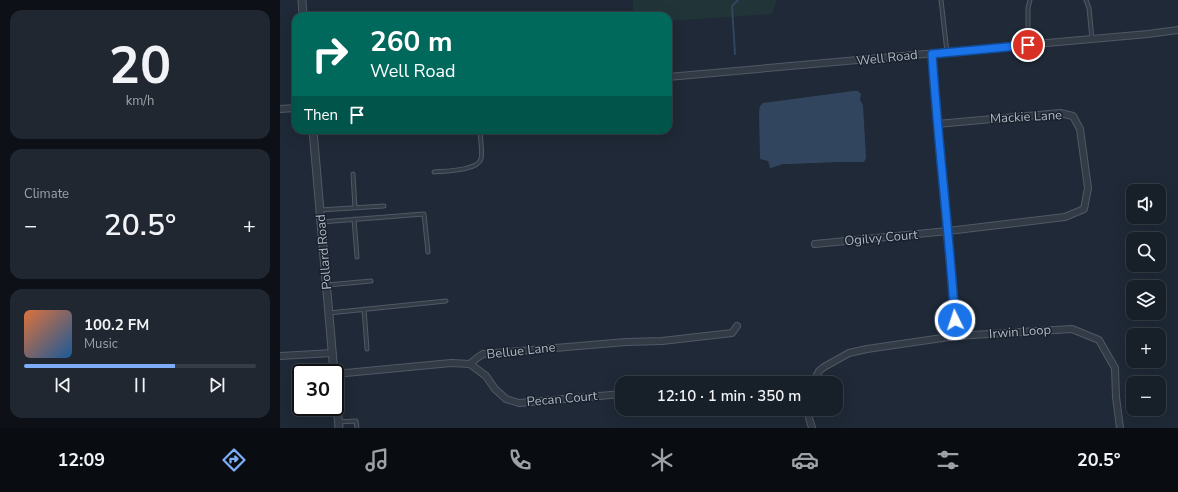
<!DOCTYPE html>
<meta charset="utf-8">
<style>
body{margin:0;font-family:"Nunito Sans",sans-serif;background:#202731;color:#f1f3f6;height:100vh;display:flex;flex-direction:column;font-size:15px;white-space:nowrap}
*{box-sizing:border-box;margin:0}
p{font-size:13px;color:#9ea2a8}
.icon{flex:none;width:22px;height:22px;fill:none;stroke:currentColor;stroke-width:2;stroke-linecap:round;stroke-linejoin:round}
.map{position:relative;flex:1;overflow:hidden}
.details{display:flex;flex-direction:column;gap:10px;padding:10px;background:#0d1117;width:280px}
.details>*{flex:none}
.guide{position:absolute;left:12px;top:12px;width:380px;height:122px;border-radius:12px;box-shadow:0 4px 16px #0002,0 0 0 1px #363d46;background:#00695c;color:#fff;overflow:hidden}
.controls{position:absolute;left:846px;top:184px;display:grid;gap:8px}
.controls a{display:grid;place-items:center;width:40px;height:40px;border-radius:8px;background:#171f29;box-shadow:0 4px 16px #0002,0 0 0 1px #363d46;font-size:20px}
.speed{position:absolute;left:12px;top:364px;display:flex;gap:8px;font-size:20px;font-weight:700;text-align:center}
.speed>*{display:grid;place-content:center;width:52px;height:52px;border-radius:50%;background:#171f29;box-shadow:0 4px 16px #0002,0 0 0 1px #363d46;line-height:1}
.speed .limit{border:2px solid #111;border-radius:6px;background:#fff;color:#111}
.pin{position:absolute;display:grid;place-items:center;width:34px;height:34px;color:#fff;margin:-17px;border:2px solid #fff;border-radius:50%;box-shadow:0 1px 4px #0007}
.me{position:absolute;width:44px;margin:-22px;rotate:356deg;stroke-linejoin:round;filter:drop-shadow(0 0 3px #0008)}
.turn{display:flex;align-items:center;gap:14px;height:84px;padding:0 12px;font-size:18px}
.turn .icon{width:52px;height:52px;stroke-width:2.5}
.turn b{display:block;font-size:28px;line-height:34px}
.then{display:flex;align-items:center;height:38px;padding:0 12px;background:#0003;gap:8px;font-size:15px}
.big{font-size:30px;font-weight:600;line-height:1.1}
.details .card{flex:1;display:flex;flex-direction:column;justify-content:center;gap:6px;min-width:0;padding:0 14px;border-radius:12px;background:#202731}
.details .dial{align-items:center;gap:0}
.dial b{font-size:52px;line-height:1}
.song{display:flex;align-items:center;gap:12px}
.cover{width:48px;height:48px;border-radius:6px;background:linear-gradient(135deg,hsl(20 70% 55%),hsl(210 70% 35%))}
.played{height:4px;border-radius:2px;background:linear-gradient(90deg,#7eadf8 65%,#363d46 65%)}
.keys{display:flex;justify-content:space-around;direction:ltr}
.heat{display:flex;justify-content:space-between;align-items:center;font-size:22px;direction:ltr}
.trip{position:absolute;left:335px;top:376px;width:228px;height:40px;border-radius:12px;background:#171f29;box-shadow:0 4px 16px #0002,0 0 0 1px #363d46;font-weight:600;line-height:40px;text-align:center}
.menu{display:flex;height:64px;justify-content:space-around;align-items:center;background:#090c10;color:#9ea2a8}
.menu .icon{width:28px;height:28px}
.menu .active{color:#7eadf8}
.menu b{font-size:18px;color:#f1f3f6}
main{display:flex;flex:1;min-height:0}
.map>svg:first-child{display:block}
.green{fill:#213538}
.water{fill:#32455f}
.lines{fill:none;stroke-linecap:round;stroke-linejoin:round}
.stream{stroke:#32455f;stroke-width:2}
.service-casing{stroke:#505965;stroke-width:5}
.minor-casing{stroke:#505965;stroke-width:8}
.tertiary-casing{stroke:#505965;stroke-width:9}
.service{stroke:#333b47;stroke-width:3}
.minor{stroke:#333b47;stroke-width:6}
.tertiary{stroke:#333b47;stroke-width:7}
.route-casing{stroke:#114b97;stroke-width:10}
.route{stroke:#1a73e8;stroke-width:7}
.labels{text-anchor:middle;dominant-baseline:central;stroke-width:3;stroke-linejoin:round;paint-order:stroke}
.street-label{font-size:13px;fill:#adb6c4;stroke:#19202c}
</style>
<main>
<section class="details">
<div class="card dial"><b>20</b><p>km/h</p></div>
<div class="card"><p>Climate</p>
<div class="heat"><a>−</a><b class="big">20.5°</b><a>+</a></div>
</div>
<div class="card">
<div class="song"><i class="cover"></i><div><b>100.2 FM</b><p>Music</p></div></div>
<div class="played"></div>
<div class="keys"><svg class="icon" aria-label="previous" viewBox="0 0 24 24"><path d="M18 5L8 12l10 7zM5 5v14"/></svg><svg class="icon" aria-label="pause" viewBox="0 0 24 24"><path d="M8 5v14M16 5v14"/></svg><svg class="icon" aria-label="next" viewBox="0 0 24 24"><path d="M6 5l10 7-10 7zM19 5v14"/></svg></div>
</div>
</section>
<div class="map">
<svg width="898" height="428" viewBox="0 0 898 428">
<rect width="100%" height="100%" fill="#1f2937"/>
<path class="green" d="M353,0H497L492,14L388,21V16H353Z"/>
<path class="water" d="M573,91H578L581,94L580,100L583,105L586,158L584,162H558L511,164H503L491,168H490L488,161L480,159L479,112L480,106L483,103Z"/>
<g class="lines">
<path class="stream" d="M455,54L452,6L458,0"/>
<defs>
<path id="service" d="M661,0L667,52
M806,0L809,8L812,39
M748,45V8L750,0
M154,172C165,171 197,171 201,159C203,153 200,137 200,130
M73,174L75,208
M40,210L104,206
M74,219L77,257
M41,222L144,214L148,252
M47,285L91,281
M84,309L87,349
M49,313L166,301
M58,422L76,421L77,428"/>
<path id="minor" d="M652,53C658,148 669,241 676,336
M388,77L868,34L898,30
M0,109L16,108
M535,244L668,231L785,217L804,209L808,188L800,129L793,116L780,113L657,124
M0,356L52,353
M190,364L206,376L215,389L226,399L239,403L342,394
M55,374L171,363L190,364L197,358L203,354L346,342L382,341L452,333L457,326
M533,383L539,371L544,367L569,353L587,349L676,336L792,329L819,340L835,368L836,397L840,428
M529,409V418L532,428"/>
<path id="tertiary" d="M22,0L23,16
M33,130L54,373
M55,383L59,428"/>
</defs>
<use href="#service" class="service-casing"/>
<use href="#minor" class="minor-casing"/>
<use href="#tertiary" class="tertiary-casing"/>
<use href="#service" class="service"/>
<use href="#minor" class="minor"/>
<use href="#tertiary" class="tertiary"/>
</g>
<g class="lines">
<defs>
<path id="route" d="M675,320C669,231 658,143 652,54L748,45"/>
</defs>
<use href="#route" class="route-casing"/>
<use href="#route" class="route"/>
</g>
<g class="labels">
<g class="street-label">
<text transform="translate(607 58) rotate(-6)">Well Road</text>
<text transform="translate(746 117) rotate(-3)">Mackie Lane</text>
<text transform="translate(601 238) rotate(-5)">Ogilvy Court</text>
<text transform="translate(44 252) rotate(-95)">Pollard Road</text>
<text transform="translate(740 332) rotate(-4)">Irwin Loop</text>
<text transform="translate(241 351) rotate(-6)">Bellue Lane</text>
<text transform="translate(282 399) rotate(-5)">Pecan Court</text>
</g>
</g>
</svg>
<div class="controls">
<a><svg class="icon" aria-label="sound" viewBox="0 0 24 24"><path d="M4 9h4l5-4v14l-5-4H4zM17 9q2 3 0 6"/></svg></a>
<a><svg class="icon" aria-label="search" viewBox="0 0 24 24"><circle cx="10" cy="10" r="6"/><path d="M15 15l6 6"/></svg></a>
<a><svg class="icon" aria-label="layers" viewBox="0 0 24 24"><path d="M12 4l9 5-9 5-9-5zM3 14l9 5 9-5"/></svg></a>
<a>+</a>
<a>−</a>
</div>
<div class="speed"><div class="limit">30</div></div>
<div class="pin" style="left:748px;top:45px;background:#d93025"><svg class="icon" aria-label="arrive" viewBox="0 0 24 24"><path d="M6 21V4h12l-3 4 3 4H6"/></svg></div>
<svg class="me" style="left:675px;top:320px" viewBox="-20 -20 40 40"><circle r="17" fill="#1a73e8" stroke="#fff" stroke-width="3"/><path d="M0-11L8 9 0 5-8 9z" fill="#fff"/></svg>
<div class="trip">12:10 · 1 min · 350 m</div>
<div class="guide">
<div class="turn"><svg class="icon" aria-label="right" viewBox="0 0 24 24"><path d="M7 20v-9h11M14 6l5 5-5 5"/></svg><div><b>260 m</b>Well Road</div></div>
<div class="then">Then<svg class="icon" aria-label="arrive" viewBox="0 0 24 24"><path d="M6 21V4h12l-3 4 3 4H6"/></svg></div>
</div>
</div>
</main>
<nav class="menu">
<b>12:09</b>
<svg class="icon active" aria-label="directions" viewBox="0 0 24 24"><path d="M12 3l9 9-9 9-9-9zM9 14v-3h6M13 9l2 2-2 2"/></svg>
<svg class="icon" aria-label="music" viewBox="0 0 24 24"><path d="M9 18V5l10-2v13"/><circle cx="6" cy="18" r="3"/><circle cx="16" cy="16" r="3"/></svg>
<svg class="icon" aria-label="phone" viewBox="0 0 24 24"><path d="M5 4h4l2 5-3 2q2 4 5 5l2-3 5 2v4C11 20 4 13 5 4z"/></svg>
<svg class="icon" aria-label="climate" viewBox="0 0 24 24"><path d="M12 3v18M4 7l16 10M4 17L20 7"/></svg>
<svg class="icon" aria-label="car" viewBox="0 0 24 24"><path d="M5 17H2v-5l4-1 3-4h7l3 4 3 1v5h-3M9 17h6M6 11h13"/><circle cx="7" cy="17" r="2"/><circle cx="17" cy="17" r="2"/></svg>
<svg class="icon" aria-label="filters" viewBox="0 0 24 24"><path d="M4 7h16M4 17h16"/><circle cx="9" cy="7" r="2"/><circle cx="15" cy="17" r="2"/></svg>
<b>20.5°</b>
</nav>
